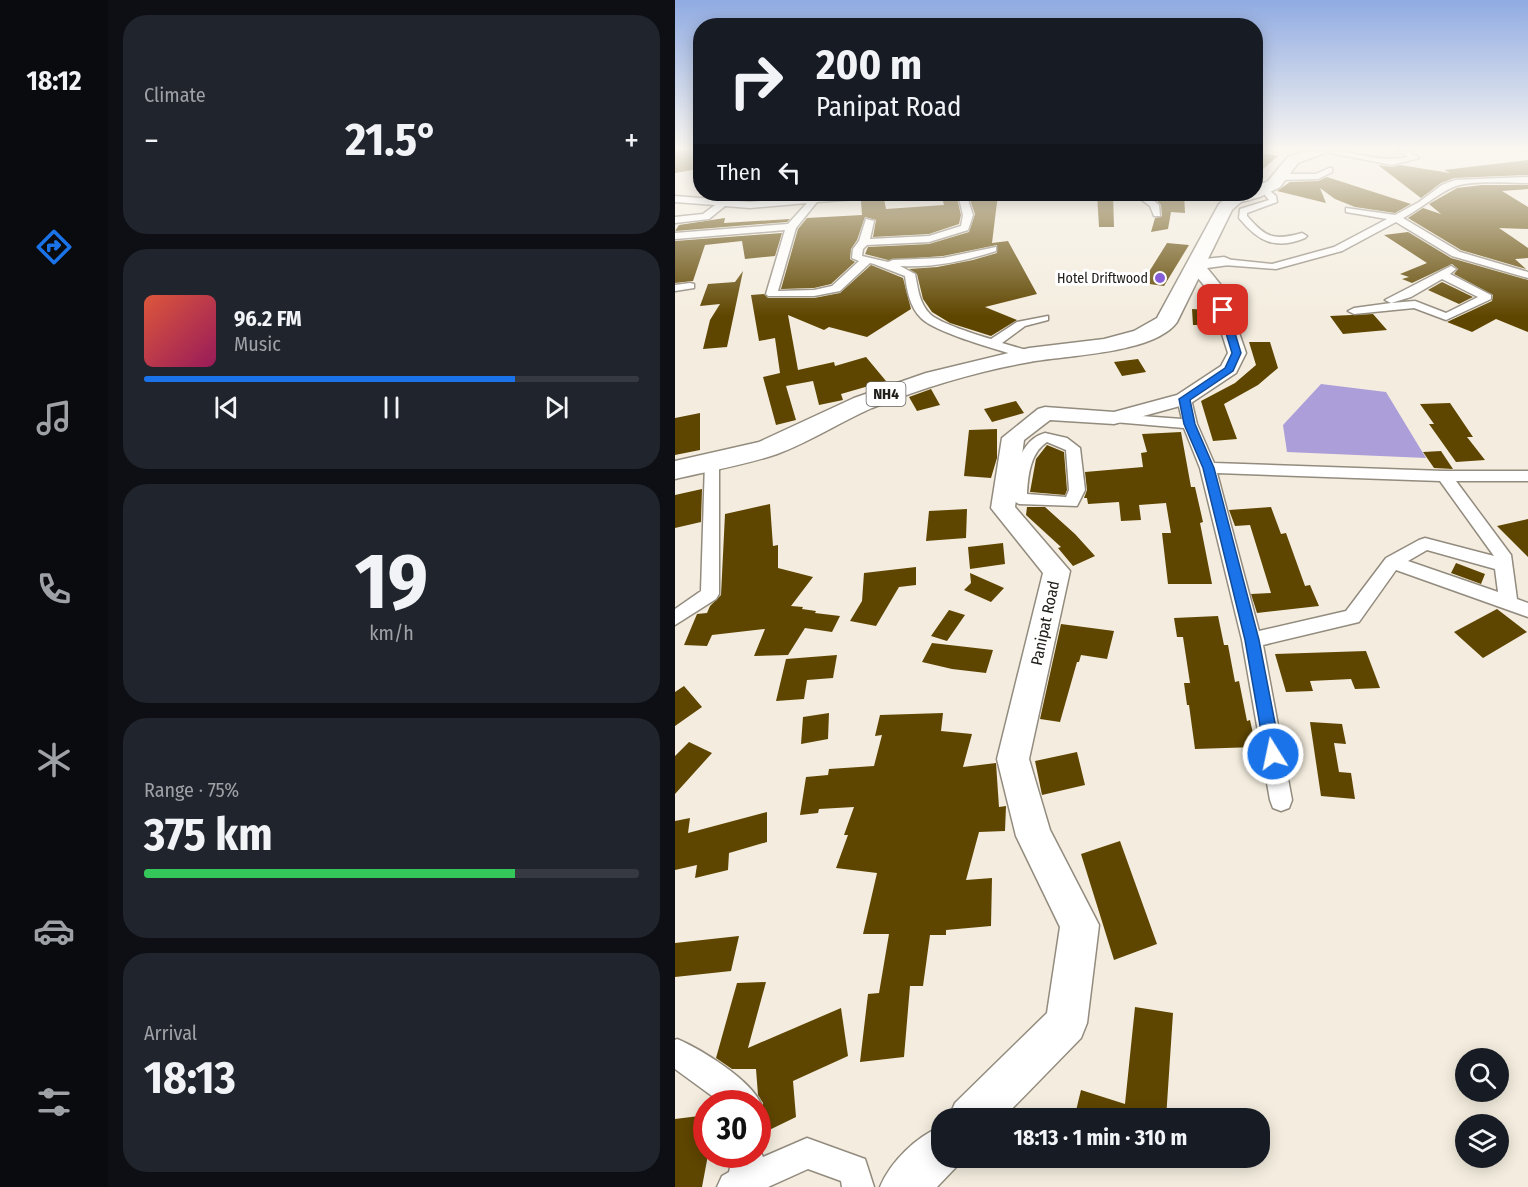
<!DOCTYPE html>
<meta charset="utf-8">
<style>
body{margin:0;font-family:"Fira Sans Condensed",sans-serif;background:#20242c;color:#f1f3f6;height:100vh;display:flex;flex-direction:column;font-size:22px;white-space:nowrap}
*{box-sizing:border-box;margin:0}
p{font-size:20px;color:#9ea1a6}
.icon{flex:none;width:33px;height:33px;fill:none;stroke:currentColor;stroke-width:2;stroke-linecap:round;stroke-linejoin:round}
.map{position:relative;flex:1;overflow:hidden}
.sheet{display:flex;flex-direction:column;gap:15px;padding:15px;background:#0d0f14;width:567px}
.sheet>*{flex:none}
.banner{position:absolute;left:18px;top:18px;width:570px;height:183px;border-radius:24px;box-shadow:0 3px 15px #0003;background:#171b24;color:#f1f3f6;overflow:hidden}
.fabs{position:absolute;left:780px;top:1048px;display:grid;gap:12px}
.fabs a{display:grid;place-items:center;width:54px;height:54px;border-radius:50%;background:#171b24;box-shadow:0 3px 15px #0003;font-size:30px}
.speed{position:absolute;left:18px;top:1090px;display:flex;gap:12px;font-size:30px;font-weight:700;text-align:center}
.speed>*{display:grid;place-content:center;width:78px;height:78px;border-radius:50%;background:#171b24;box-shadow:0 3px 15px #0003;line-height:1}
.speed .limit{border:9px solid #d22;background:#fff;color:#111}
.pin{position:absolute;display:grid;place-items:center;width:51px;height:51px;color:#fff;margin:-26px;border-radius:12px;box-shadow:0 3px 9px #0006}
.me{position:absolute;width:66px;margin:-33px;rotate:350deg;stroke-linejoin:round;filter:drop-shadow(0 0 4px #0008)}
.turn{display:flex;align-items:center;gap:21px;height:126px;padding:0 24px;font-size:27px}
.turn .icon{width:78px;height:78px;stroke-width:2.5}
.turn b{display:block;font-size:42px;line-height:51px}
.then{display:flex;align-items:center;height:57px;padding:0 24px;background:#0003;gap:12px;font-size:22px}
.big{font-size:45px;font-weight:700;line-height:1.1}
.sheet .card{flex:1;display:flex;flex-direction:column;justify-content:center;gap:9px;min-width:0;padding:0 21px;border-radius:24px;background:#20242c}
.sheet .dial{align-items:center;gap:0}
.dial b{font-size:78px;line-height:1}
.song{display:flex;align-items:center;gap:18px}
.cover{width:72px;height:72px;border-radius:9px;background:linear-gradient(135deg,hsl(10 70% 55%),hsl(330 70% 35%))}
.played{height:6px;border-radius:3px;background:linear-gradient(90deg,#1a73e8 75%,#363941 75%)}
.keys{display:flex;justify-content:space-around;direction:ltr}
.heat{display:flex;justify-content:space-between;align-items:center;font-size:33px;direction:ltr}
.charge{height:9px;border-radius:4px;background:linear-gradient(90deg,#34c759 75%,#363941 0)}
.trip{position:absolute;left:256px;top:1108px;width:339px;height:60px;border-radius:24px;background:#171b24;box-shadow:0 3px 15px #0003;font-weight:700;line-height:60px;text-align:center}
main{display:flex;flex:1;min-height:0}
.dock{display:flex;flex-direction:column;width:108px;justify-content:space-around;align-items:center;background:#090b0e;color:#9ea1a6}
.dock .icon{width:42px;height:42px}
.dock .active{color:#1a73e8}
.dock b{font-size:27px;color:#f1f3f6}
.map>svg:first-child{display:block}
.water{fill:#ac9ed8}
.building{fill:#5f4600}
.lines{fill:none;stroke-linecap:round;stroke-linejoin:round}
.street-casing{stroke:#928b7e;stroke-width:3}
.secondary-casing{stroke:#928b7e;stroke-width:3}
.highway-casing{stroke:#928b7e;stroke-width:3}
.street{fill:#fff;fill-rule:evenodd}
.secondary{fill:#fff;fill-rule:evenodd}
.highway{fill:#fff;fill-rule:evenodd}
.route{fill:#1a73e8;stroke:#114b97;stroke-width:1.5}
.poi-dot{fill:#855dd7;stroke:#fff;stroke-width:2}
.labels{text-anchor:middle;dominant-baseline:central;stroke-width:6;stroke-linejoin:round;paint-order:stroke}
.far-poi-label{font-size:14px;fill:#22201b;stroke:#fff;text-anchor:end}
.shield{fill:#fff;stroke:#64635f;stroke-width:1.5}
.shield-label{font-size:15px;font-weight:bold;fill:#22201b}
.street-label{font-size:16px;fill:#22201b;stroke:#fff}
</style>
<main>
<nav class="dock">
<b>18:12</b>
<svg class="icon active" aria-label="directions" viewBox="0 0 24 24"><path d="M12 3l9 9-9 9-9-9zM9 14v-3h6M13 9l2 2-2 2"/></svg>
<svg class="icon" aria-label="music" viewBox="0 0 24 24"><path d="M9 18V5l10-2v13"/><circle cx="6" cy="18" r="3"/><circle cx="16" cy="16" r="3"/></svg>
<svg class="icon" aria-label="phone" viewBox="0 0 24 24"><path d="M5 4h4l2 5-3 2q2 4 5 5l2-3 5 2v4C11 20 4 13 5 4z"/></svg>
<svg class="icon" aria-label="climate" viewBox="0 0 24 24"><path d="M12 3v18M4 7l16 10M4 17L20 7"/></svg>
<svg class="icon" aria-label="car" viewBox="0 0 24 24"><path d="M5 17H2v-5l4-1 3-4h7l3 4 3 1v5h-3M9 17h6M6 11h13"/><circle cx="7" cy="17" r="2"/><circle cx="17" cy="17" r="2"/></svg>
<svg class="icon" aria-label="filters" viewBox="0 0 24 24"><path d="M4 7h16M4 17h16"/><circle cx="9" cy="7" r="2"/><circle cx="15" cy="17" r="2"/></svg>
</nav>
<section class="sheet">
<div class="card"><p>Climate</p>
<div class="heat"><a>−</a><b class="big">21.5°</b><a>+</a></div>
</div>
<div class="card">
<div class="song"><i class="cover"></i><div><b>96.2 FM</b><p>Music</p></div></div>
<div class="played"></div>
<div class="keys"><svg class="icon" aria-label="previous" viewBox="0 0 24 24"><path d="M18 5L8 12l10 7zM5 5v14"/></svg><svg class="icon" aria-label="pause" viewBox="0 0 24 24"><path d="M8 5v14M16 5v14"/></svg><svg class="icon" aria-label="next" viewBox="0 0 24 24"><path d="M6 5l10 7-10 7zM19 5v14"/></svg></div>
</div>
<div class="card dial"><b>19</b><p>km/h</p></div>
<div class="card"><p>Range · 75%</p><b class="big">375 km</b><div class="charge"></div></div>
<div class="card"><p>Arrival</p><b class="big">18:13</b></div>
</section>
<div class="map">
<svg width="853" height="1187" viewBox="0 0 853 1187">
<rect width="100%" height="100%" fill="#f4eddf"/>
<path class="water" d="M646,384L711,392L751,458L612,452L608,425Z"/>
<path class="building" d="M0,150H16L22,169L0,173Z
M580,152L603,156L580,176Z
M853,160V175L779,178L766,183L746,198L703,165L717,167L725,165L775,173L769,170Z
M652,177L736,204L720,213L680,207L660,199L645,188L651,203L602,191L615,182L643,181Z
M807,185H853V189L827,191L853,207V229L824,228L853,248V258L840,259L851,269L786,250L733,218L748,208L766,214L754,204L782,188Z
M266,194H281L286,215L284,224L254,234L198,237L201,220L190,217L182,240L176,249L175,259L180,262L156,284L139,288L106,289L123,229L132,218L187,215L186,201L206,200L209,199L211,209L269,205Z
M293,194H323L317,243L333,241L362,294L310,307L342,320L316,336L275,323L257,312L248,299L242,274L234,269L262,267L298,260L322,253V245L268,256L213,260L190,254L193,247L254,244L294,232L300,214Z
M422,194H438L439,227H424Z
M485,194H509L510,213L496,212L493,229L476,232L480,218L487,216L486,205L483,202Z
M50,218L49,223L115,219L112,222L0,231L4,225Z
M733,232L776,258L853,280V332L821,319L797,332L772,322L817,301L818,295L779,274L783,269L777,264L737,283L727,279L734,277L725,274L752,263L709,235Z
M107,233L100,256L70,259L67,241L30,245L18,281L0,283V241Z
M492,243L514,245L489,286L467,283Z
M196,265L228,278L236,309L192,337L154,327L149,330L113,315L123,370L159,362L160,366L191,357L211,381L166,394L168,400L144,405L138,381L111,386L121,420L101,425L88,377L105,373L100,338L84,341L76,295L89,294L93,298H139L165,293Z
M68,271L52,347L28,349L35,320L45,304L25,306L33,284L60,282Z
M767,282L798,297L784,304L753,290Z
M517,309L537,310L540,325H518Z
M698,314L712,330L668,334L655,316Z
M574,342H595L603,368L583,385L549,404L562,439L538,441L526,401L560,383L581,365Z
M463,359L471,372L447,376L439,362Z
M256,389L265,405L242,411L234,397Z
M341,401L349,413L317,422L309,409Z
M775,403L798,437H792L810,460L781,462L754,424H759L745,404Z
M25,413V450L0,455V418Z
M322,429V458L316,478L289,476L294,430Z
M506,432L516,487H520L528,522L525,523L537,584H493L487,533H496L491,503L464,505L466,520L446,521L444,502L413,504L412,498H409L412,490L410,472L468,467L466,453L472,452L467,434Z
M372,445L389,452L392,490L390,495L355,492L361,459Z
M766,451L778,469L759,468L748,452Z
M27,489L26,522L0,528V495Z
M95,504L98,546L103,545V568L138,577L116,606L128,607L127,609L141,611L140,613L165,616L157,632L130,628L113,655L79,656L90,629L37,635L32,646L9,645L22,614L32,613L35,606L46,595L50,514Z
M352,507H370L400,534L420,556L398,566L383,548L386,547L351,515Z
M596,507L606,534L611,533L630,586L635,585L644,606L582,613L576,594L596,593L575,525L560,526L554,510Z
M292,509L291,538L251,541L254,511Z
M853,519V557L822,526Z
M328,543L330,564L295,569L293,547Z
M781,563L810,574L806,584L776,573Z
M241,567V585L224,587L201,626L175,621L187,601L189,573Z
M295,573L329,588L316,602L289,590L296,583Z
M822,609L852,632L808,658L779,632Z
M274,610L290,615L272,641L256,636Z
M543,616L549,645H553L560,682L564,681L572,721L575,720L581,747L520,749L514,705H512L509,683H515L508,637H502L499,618Z
M386,624L439,631L432,659L406,655L404,662H402L385,722L365,719Z
M257,643L318,650L311,673L277,669L247,662Z
M691,651L705,688L680,689L676,679L635,681L638,691L611,692L600,654Z
M162,655L158,678L132,680L129,699L101,701L111,659Z
M9,686L27,707L0,726V692Z
M154,713L153,739L126,744L128,717Z
M268,713L266,731L297,734L288,767L321,763L324,807L331,806L330,831L304,832L291,880L317,878L316,926L271,930V935H255L248,986H235L229,1057L185,1062L193,994L204,993L214,934H188L202,873L161,868L173,835H169L179,807L144,809L143,813L125,815L131,777L153,775L154,769L199,766L207,735L200,736L205,715Z
M635,722L667,724L671,744L659,743L664,772L676,773L680,799L646,796Z
M14,742L37,753L0,794V756Z
M402,752L410,785L367,795L360,761Z
M92,812V842L54,853L53,870L20,878L22,865L0,870V821L15,818L13,833Z
M445,841L482,944L439,960L406,854Z
M64,936L56,971L0,977V943Z
M91,982L73,1048L166,1008L173,1056L118,1081L121,1117L86,1134L85,1112L88,1103L83,1095L81,1069H57L41,1058L62,983Z
M460,1007L498,1013L491,1119H399L406,1090L450,1104Z
M32,1115V1155H33L27,1187H0V1119Z"/>
<g class="lines">
<defs>
<path id="street" d="M640,150C671,147 702,164 733,157L722,150H731L744,158L717,165Z
M654,168H657V172L643,179L604,180L600,177L604,174H641Z
M853,177V183C833,183 799,180 781,186C766,191 744,210 728,218L785,252L853,272V278L777,256L721,222L667,251L601,269L549,265L544,262L549,259L597,264L659,247L712,219L671,212V208L720,215L744,202L767,185L780,180Z
M589,186L601,196L602,202L572,213V216C591,238 599,241 627,233L632,236L630,238C600,250 584,242 564,218L565,209L594,200L585,189Z
M140,194H148L147,197L214,194L210,197L142,202L121,228L103,291L139,290L157,286L184,261L177,258L178,249L184,241L191,219L199,221L195,239L254,236L286,226L288,215L283,194H291L298,215L293,230L254,242L192,245L188,249L187,256L213,262L218,260L268,258L321,247V251C290,261 258,268 225,266L240,274C243,288 244,303 255,314C264,323 302,335 316,339L342,322L373,316V320L350,326L327,343L358,352L360,355L358,358H350C328,351 260,333 246,318C235,307 232,291 230,276L199,264L195,263L165,291L139,296H93L91,294L110,230L0,239V233L113,224L132,203L75,208L50,206L34,219L0,223V217L28,214L40,205L0,202V196L75,202L136,197Z
M463,194H471L484,205L485,216H479L475,206L464,198Z
M527,194H543L564,199L560,202Z
M776,266L781,269L775,274L816,295V299L771,320L739,308L679,314L673,311L679,308L716,303L710,300ZM767,279L803,297L771,313L740,301L716,303L736,297Z
M15,283L19,284V288L0,291V285Z
M509,395L516,399L522,424L539,463L769,471H853V481H781L836,555L842,599L853,603V617L721,570L684,622L588,645L617,800L614,808L606,811L598,808L595,800L567,640L525,468L509,428L439,422L432,418L439,414L507,419L502,399ZM542,473L765,481L819,556L750,538L744,540L711,558L671,611L584,631ZM752,550L820,569L823,592L733,561Z
M370,433L392,438L405,448L410,490L402,506L344,504L336,499L338,476L328,474L325,471L328,468L341,467C347,451 353,438 370,433ZM372,442L391,450L394,490L391,497L352,494C353,476 355,453 372,442Z
M37,457L44,462V594L41,599L0,625V609L26,591L30,462Z
M2,1039C26,1049 76,1080 86,1104L82,1112V1104H48L0,1069V1040Z
M132,1138L190,1159L199,1187H167L166,1181L133,1169L93,1187H42L47,1176L54,1172L58,1155H82V1143L88,1157Z"/>
<path id="secondary" d="M549,257L554,259L557,262L554,265L532,268L549,289L571,353L561,373L516,403L439,424L375,420L349,440L340,507L395,571L354,759L375,830L424,925L412,1023L406,1038L327,1119H273L280,1103L372,1013L385,927L341,836L322,759L368,573L316,508L327,438L363,409L370,407L439,412L502,395L546,366L553,353L533,290L512,265L520,260Z
M267,1126V1158H286L283,1165L262,1187H205C216,1161 241,1137 267,1126Z"/>
<path id="highway" d="M633,150H652L650,153L623,163L605,187L585,197L566,202L557,210L502,322C479,354 391,355 355,362C302,371 247,388 197,408C165,422 135,442 102,454C70,465 33,471 0,479V461L84,442L179,398L251,373L354,348L429,339L459,331L482,318L544,204L554,196L580,194V187L593,181L613,157Z"/>
</defs>
<use href="#street" class="street-casing"/>
<use href="#secondary" class="secondary-casing"/>
<use href="#highway" class="highway-casing"/>
<use href="#street" class="street"/>
<use href="#secondary" class="secondary"/>
<use href="#highway" class="highway"/>
</g>
<linearGradient id="sky" x2="0" y2="1"><stop stop-color="#90abe2"/><stop offset="0.47" stop-color="#faf7f1"/><stop offset="1" stop-color="#faf7f1" stop-opacity="0"/></linearGradient>
<rect width="853" height="316" fill="url(#sky)"/>
<path class="route" d="M548,308L553,310L566,353L558,371L515,400L520,424L539,468L584,640L606,754L604,760L598,762L592,760L590,754L570,640L528,468L509,424L504,399L550,368L557,353L544,310Z"/>
<circle class="poi-dot" cx="485" cy="278" r="6"/>
<g class="labels">
<g class="far-poi-label">
<text x="473" y="278">Hotel Driftwood</text>
</g>
<rect class="shield" x="191.5" y="382" width="39" height="24" rx="4.5"/>
<g class="shield-label">
<text x="211" y="394">NH4</text>
</g>
<g class="street-label">
<text transform="translate(370 623) rotate(-78)">Panipat Road</text>
</g>
</g>
</svg>
<div class="fabs">
<a><svg class="icon" aria-label="search" viewBox="0 0 24 24"><circle cx="10" cy="10" r="6"/><path d="M15 15l6 6"/></svg></a>
<a><svg class="icon" aria-label="layers" viewBox="0 0 24 24"><path d="M12 4l9 5-9 5-9-5zM3 14l9 5 9-5"/></svg></a>
</div>
<div class="speed"><div class="limit">30</div></div>
<div class="pin" style="left:548px;top:310px;background:#d93025"><svg class="icon" aria-label="arrive" viewBox="0 0 24 24"><path d="M6 21V4h12l-3 4 3 4H6"/></svg></div>
<svg class="me" style="left:598px;top:754px" viewBox="-20 -20 40 40"><circle r="17" fill="#1a73e8" stroke="#fff" stroke-width="3"/><path d="M0-11L8 9 0 5-8 9z" fill="#fff"/></svg>
<div class="trip">18:13 · 1 min · 310 m</div>
<div class="banner">
<div class="turn"><svg class="icon" aria-label="right" viewBox="0 0 24 24"><path d="M7 20v-9h11M14 6l5 5-5 5"/></svg><div><b>200 m</b>Panipat Road</div></div>
<div class="then">Then<svg class="icon" aria-label="left" viewBox="0 0 24 24"><path d="M17 20v-9H6M10 6l-5 5 5 5"/></svg></div>
</div>
</div>
</main>
